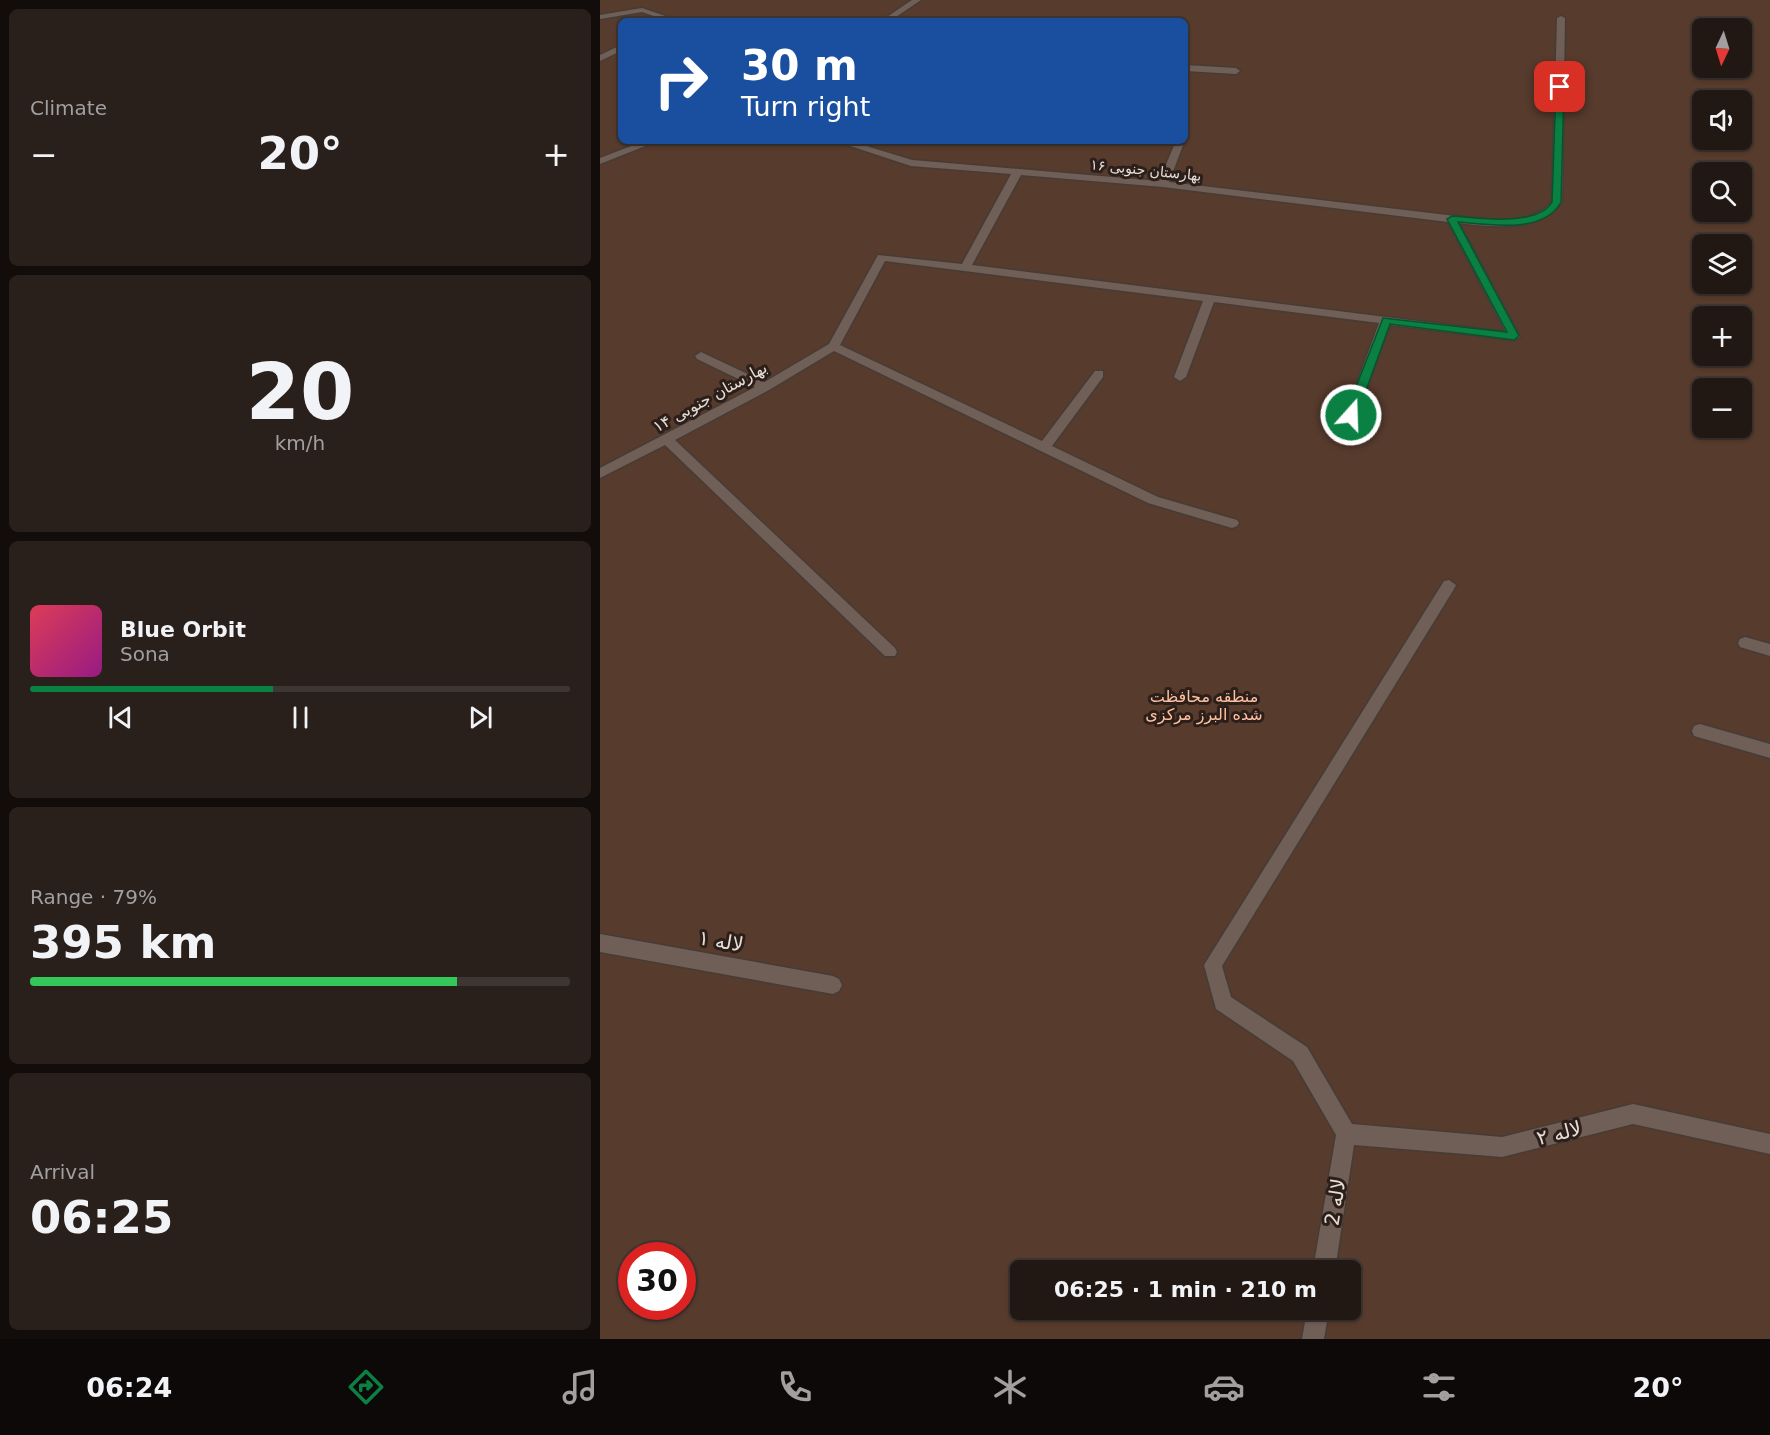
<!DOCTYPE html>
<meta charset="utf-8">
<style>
body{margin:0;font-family:"DejaVu Sans",Cairo,sans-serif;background:#29201c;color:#f1f3f6;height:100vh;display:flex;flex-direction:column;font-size:22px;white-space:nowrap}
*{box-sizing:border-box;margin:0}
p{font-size:20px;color:#a29fa0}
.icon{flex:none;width:33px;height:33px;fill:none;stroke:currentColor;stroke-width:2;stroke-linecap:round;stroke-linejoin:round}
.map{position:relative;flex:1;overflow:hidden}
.drawer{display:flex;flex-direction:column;gap:9px;padding:9px;background:#120d0a;width:600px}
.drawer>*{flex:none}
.banner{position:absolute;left:18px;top:18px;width:570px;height:126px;border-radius:9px;box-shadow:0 2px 4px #0004,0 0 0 2px #3e3633;background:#1a4fa0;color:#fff;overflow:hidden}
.needle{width:39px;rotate:184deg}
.fabs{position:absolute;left:1092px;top:18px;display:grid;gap:12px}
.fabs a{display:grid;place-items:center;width:60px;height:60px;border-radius:9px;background:#211713;box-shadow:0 2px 4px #0004,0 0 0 2px #3e3633;font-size:30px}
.speed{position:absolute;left:18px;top:1242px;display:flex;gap:12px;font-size:30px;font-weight:700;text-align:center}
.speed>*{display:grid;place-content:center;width:78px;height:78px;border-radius:50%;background:#211713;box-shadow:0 2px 4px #0004,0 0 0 2px #3e3633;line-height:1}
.speed .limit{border:9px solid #d22;background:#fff;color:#111}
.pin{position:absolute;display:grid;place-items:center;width:51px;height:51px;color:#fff;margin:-26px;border-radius:12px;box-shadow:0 3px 9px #0006}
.me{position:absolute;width:66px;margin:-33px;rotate:20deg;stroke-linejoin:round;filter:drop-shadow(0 0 4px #0008)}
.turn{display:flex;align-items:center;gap:21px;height:126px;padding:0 24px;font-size:27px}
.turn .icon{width:78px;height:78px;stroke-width:2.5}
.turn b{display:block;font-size:42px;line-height:51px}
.big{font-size:45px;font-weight:600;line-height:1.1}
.drawer .tile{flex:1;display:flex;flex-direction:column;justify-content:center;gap:9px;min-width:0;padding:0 21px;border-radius:9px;background:#29201c}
.drawer .dial{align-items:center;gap:0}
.dial b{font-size:78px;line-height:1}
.song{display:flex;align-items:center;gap:18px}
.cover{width:72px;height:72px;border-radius:9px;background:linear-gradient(135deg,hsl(350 70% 55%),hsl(310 70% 35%))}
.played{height:6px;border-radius:3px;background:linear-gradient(90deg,#0b8043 45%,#3e3633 45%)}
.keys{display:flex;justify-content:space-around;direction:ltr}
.heat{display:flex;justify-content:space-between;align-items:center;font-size:33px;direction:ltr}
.charge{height:9px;border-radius:4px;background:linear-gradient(90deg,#34c759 79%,#3e3633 0)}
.trip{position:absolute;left:410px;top:1260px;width:351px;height:60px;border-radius:9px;background:#211713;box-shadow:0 2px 4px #0004,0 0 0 2px #3e3633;font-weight:600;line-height:60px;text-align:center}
.tabs{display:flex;height:96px;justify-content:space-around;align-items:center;background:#0d0908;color:#a29fa0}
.tabs .icon{width:42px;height:42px}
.tabs .on{color:#0b8043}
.tabs b{font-size:27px;color:#f1f3f6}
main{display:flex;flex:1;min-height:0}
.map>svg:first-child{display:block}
.green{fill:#573b2d;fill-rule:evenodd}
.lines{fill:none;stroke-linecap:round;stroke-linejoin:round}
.service-casing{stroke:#463c37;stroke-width:3}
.minor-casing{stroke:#463c37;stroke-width:3}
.tertiary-casing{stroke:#463c37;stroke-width:3}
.service{fill:#6f5f57;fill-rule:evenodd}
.minor{fill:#6f5f57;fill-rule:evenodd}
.tertiary{fill:#6f5f57;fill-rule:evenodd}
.route{fill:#0b8043;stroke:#07532c;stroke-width:1.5}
.labels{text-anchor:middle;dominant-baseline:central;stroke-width:6;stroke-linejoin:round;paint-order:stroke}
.far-street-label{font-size:14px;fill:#e6ddd8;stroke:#2c1f19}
.street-label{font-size:16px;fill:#e6ddd8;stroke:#2c1f19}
.park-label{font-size:16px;fill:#ffc0a1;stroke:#2c1f19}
.near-street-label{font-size:20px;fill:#e6ddd8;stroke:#2c1f19}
</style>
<main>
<section class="drawer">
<div class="tile"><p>Climate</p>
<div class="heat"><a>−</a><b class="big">20°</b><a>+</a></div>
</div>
<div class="tile dial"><b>20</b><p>km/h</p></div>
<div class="tile">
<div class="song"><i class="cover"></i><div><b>Blue Orbit</b><p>Sona</p></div></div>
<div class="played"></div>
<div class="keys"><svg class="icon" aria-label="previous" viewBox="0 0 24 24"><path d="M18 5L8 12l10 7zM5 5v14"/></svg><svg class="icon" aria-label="pause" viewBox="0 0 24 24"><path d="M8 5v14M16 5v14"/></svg><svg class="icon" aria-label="next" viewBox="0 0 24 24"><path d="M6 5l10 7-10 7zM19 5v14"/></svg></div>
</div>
<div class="tile"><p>Range · 79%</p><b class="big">395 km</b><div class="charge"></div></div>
<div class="tile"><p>Arrival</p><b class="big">06:25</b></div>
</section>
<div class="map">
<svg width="1170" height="1339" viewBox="0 0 1170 1339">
<rect width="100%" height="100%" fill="#2c1f19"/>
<path class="green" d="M0,0H1170V1339H0ZM21,21H585V141H21ZM1102,28H1142V68H1102ZM1102,100H1142V140H1102ZM1102,172H1142V212H1102ZM1102,244H1142V284H1102ZM1102,316H1142V356H1102ZM1102,388H1142V428H1102ZM32,1256H82V1306H32ZM420,1270H750V1310H420Z"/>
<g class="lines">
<defs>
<path id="service" d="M101,352L169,384L171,387L165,391L161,390L97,359L95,356Z
M1145,637L1170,644V656L1140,647L1138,643L1140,639Z
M1100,724L1170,744V758L1094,736L1092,731L1094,726Z"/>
<path id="minor" d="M42,8L80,21H68L42,12L0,19V15Z
M961,16L965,18L962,202C938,233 894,227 859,223L920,337L914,340L790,325L748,437H740L738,434L779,323L614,302L586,377L580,381L574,377L603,301L285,261L240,345L442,441L495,371H503V377L452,446L558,497L637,520L639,523L637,526L632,528L548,503L234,351L169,390L75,440L295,648L297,652L295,656H285L65,445L0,478V468L161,384L229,344L278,255L362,264L411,174L311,166L235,141H250L312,160L559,181L576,141L585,140L569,182L864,217C893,220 931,226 952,202L957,18ZM421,175L563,187L848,222L906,332L372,265Z
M21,45V51L0,61V55Z
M585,65L636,68L640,71L636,74L585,71Z
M849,580L856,585L854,589L622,966L631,997L707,1047L752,1124L902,1137L1033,1104L1170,1134V1154L1033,1124L902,1157L754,1145L735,1270H713L736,1135L693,1061L616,1009L604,965L844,581Z
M0,934L233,976L239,979L242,985L239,991L233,994L0,952Z
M707,1310H729L724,1339H702Z"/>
<path id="tertiary" d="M312,0H321L290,21H281Z
M44,141H58L0,164V158Z"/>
</defs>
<use href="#service" class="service-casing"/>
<use href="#minor" class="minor-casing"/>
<use href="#tertiary" class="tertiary-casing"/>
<use href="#service" class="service"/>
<use href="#minor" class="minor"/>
<use href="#tertiary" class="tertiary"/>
</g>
<path class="route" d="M960,84L964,87L961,202C944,234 889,225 858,222L919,336L914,340L790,324L757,415L747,418L745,415L783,318L907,332L847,219L852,216C877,218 938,227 952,202L956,87Z"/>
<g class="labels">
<g class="far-street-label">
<text transform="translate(546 170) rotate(6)">بهارستان جنوبی ۱۶</text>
</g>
<g class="street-label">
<text transform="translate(110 397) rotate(-29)">بهارستان جنوبی ۱۴</text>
</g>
<g class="park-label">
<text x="604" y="696">منطقه محافظت<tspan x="604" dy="18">شده البرز مرکزی</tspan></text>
</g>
<g class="near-street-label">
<text transform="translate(121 941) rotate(10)">لاله ۱</text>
<text transform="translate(959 1133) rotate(-14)">لاله ۲</text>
<text transform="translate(735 1202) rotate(-81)">لاله 2</text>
</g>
</g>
</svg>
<div class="fabs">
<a><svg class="needle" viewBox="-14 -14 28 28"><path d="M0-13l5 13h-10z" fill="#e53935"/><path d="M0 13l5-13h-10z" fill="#a29fa0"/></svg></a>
<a><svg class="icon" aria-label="sound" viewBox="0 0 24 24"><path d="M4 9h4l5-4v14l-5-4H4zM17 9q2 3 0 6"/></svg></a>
<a><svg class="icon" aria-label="search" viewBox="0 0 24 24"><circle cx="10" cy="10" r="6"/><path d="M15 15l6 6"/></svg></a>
<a><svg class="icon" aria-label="layers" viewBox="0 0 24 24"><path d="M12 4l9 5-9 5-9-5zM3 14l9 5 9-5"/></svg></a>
<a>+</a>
<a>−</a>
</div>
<div class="speed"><div class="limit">30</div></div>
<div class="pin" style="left:960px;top:87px;background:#d93025"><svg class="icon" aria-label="arrive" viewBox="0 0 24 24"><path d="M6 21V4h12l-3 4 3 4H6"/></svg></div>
<svg class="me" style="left:751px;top:415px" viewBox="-20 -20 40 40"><circle r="17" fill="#0b8043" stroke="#fff" stroke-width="3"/><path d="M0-11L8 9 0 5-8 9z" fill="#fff"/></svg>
<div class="trip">06:25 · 1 min · 210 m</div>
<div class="banner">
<div class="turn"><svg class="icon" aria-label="right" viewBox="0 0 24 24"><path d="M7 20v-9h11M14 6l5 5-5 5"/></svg><div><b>30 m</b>Turn right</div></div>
</div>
</div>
</main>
<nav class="tabs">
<b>06:24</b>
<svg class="icon on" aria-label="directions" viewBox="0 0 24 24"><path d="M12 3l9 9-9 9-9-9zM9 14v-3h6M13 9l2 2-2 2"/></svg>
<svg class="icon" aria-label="music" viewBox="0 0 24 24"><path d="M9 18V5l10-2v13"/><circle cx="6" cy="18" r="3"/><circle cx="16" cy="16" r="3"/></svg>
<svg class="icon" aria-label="phone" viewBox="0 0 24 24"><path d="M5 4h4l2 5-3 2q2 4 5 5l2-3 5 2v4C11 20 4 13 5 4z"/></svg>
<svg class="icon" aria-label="climate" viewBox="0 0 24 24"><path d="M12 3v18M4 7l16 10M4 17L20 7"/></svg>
<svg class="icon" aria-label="car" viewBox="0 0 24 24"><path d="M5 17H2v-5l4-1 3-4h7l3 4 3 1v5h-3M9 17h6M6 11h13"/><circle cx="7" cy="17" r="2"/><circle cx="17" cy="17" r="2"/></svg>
<svg class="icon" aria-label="filters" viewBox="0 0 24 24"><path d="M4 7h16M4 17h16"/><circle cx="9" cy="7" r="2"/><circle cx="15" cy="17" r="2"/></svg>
<b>20°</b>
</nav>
